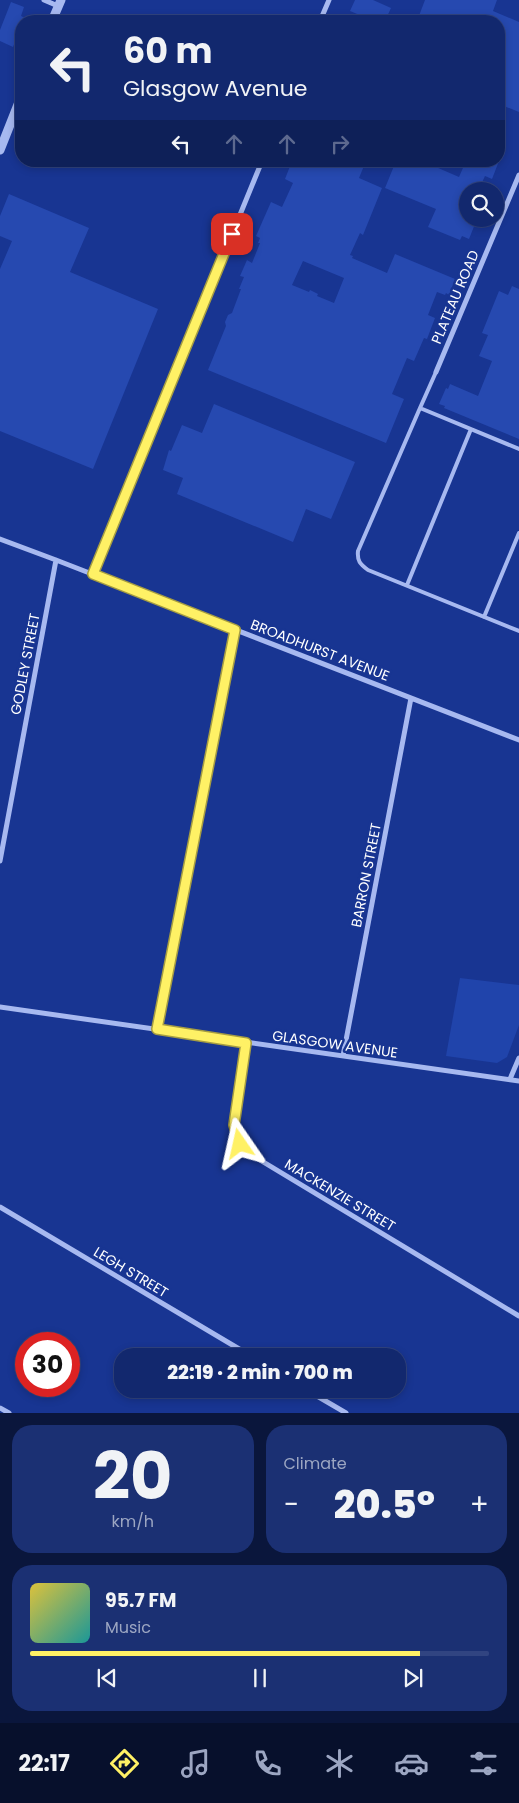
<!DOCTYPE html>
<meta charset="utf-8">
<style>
body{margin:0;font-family:Poppins,sans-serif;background:#1b3073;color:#f1f3f6;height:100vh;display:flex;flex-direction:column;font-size:19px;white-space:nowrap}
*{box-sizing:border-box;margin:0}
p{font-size:16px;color:#9ca6c2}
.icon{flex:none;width:28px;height:28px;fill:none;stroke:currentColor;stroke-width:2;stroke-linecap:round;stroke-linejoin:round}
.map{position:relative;height:1413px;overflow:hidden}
.details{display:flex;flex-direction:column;gap:12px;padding:12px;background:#0a163c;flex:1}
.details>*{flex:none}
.hud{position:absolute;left:15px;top:15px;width:490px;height:152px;border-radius:20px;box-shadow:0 2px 8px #0003,0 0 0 1px #314481;background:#12286e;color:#f1f3f6;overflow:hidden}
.buttons{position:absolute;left:459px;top:182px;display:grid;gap:10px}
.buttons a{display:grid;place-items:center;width:45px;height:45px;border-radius:50%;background:#12286e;box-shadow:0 2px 8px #0003,0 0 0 1px #314481;font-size:25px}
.speed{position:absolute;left:15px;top:1332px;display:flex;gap:10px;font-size:25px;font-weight:700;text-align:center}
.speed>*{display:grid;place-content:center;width:65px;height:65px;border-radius:50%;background:#12286e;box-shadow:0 2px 8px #0003,0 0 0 1px #314481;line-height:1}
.speed .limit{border:8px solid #d22;background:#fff;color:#111}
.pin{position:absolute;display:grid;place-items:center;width:42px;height:42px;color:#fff;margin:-21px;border-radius:10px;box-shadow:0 2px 8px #0006}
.me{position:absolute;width:55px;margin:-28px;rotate:349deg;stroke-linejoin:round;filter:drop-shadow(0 0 4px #0008)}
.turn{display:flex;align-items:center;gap:18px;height:105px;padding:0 25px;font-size:22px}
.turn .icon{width:65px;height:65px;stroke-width:2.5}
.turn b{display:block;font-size:35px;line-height:42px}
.lanes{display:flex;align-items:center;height:48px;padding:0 25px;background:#0003;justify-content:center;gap:25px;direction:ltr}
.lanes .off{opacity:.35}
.big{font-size:38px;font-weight:800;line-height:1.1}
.details .card{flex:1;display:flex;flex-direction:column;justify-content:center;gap:8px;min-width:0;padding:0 18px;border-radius:20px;background:#1b3073}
.details .dial{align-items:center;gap:0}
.dial b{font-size:65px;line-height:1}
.song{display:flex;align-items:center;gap:15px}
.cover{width:60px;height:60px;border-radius:8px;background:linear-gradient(135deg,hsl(50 70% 55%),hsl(180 70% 35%))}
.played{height:5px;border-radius:2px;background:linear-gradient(90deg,#fff165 85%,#314481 85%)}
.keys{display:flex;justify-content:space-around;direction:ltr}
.heat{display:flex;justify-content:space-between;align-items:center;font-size:28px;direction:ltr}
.details .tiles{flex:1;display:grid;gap:12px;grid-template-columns:1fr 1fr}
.card:last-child{grid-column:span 2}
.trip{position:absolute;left:114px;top:1348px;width:292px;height:50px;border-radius:20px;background:#12286e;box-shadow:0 2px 8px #0003,0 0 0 1px #314481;font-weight:800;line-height:50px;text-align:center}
.dock{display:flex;height:80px;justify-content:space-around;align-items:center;background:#07102c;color:#9ca6c2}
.dock .icon{width:35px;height:35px}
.dock .active{color:#fff165}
.dock b{font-size:22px;color:#f1f3f6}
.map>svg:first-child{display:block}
.green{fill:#2044ab}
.building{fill:#2649b0;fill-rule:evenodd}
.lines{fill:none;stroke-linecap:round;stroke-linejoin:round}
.service{stroke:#a7b9f0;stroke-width:4}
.minor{stroke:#a7b9f0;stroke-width:5}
.tertiary{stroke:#a7b9f0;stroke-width:9}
.route-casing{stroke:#a69d42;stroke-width:12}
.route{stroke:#fff165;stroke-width:9}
.labels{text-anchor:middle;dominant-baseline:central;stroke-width:5;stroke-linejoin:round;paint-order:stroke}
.street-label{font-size:14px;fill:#fff;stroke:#183592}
</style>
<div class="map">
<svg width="519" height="1413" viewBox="0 0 519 1413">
<rect width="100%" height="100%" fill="#183592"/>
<path class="green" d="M460,978L519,985V1025L507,1057L497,1063L446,1056Z"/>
<path class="building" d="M355,0H373L391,8L385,21H374L350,11Z
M425,0H497L493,11L519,22V112L499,104V21H417Z
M11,2L24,7L21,16L25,18L24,21H21V26L13,47L0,41V30Z
M292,161H366L359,178L382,188L363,235L360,233L350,255L353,256L352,258L387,273L395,254L455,279L449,295L446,293L445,295L437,292L428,315L435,318L427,339L424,338L414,361L407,358L392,394L404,399L386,443L208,370L226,326L225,322L228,315L232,313L241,289H239L244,277L240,276L247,260L252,263L260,243H258L260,238L256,236L271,202L282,207L293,183L285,179ZM303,261L344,278L334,303L317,296L318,294L310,290L309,292L292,285Z
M396,161H422L459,177L466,161H499L492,179L485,176L478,191H468V219H477L469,239L462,236L460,240L428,227L436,209L385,188Z
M9,194L89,228L70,272L158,309L93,469L0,431V269L12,241L0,236V216Z
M512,286L519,289V439L444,408L445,406L439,404L446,388L448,389L450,384L478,396L492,361L479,356L488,335L482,333L499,291L508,295Z
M214,404L355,462L331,519L306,509L293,542L177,494L183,478L163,470L169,450L171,451L182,425L202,433Z"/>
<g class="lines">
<path class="service" d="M436,372L420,408L519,449
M420,408L358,551C357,561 360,564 368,570L519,631
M407,585L471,429
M484,617L519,533"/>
<path class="minor" d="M44,0L58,6
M320,21L329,0
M436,372L519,175
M0,539L56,560L519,740
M93,574L262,161
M0,861L56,560
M0,1007L519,1081
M157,1029L235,630
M246,1043L234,1125L240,1144L250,1154L519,1316
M343,1056L411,698
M510,1079L519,1058
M0,1207L251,1356
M305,1389L346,1413
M0,1408L9,1413"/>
<path class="tertiary" d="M52,21L61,0
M0,150L21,97"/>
</g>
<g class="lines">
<defs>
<path id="route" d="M232,234L93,574L235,630L157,1029L246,1043L234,1125L240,1144"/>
</defs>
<use href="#route" class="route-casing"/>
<use href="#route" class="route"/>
</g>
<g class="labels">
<g class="street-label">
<text transform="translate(455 297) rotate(-67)">PLATEAU ROAD</text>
<text transform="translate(320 650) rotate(21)">BROADHURST AVENUE</text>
<text transform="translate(25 664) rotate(-79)">GODLEY STREET</text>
<text transform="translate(366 875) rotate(-79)">BARRON STREET</text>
<text transform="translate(335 1044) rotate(8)">GLASGOW AVENUE</text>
<text transform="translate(340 1195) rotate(31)">MACKENZIE STREET</text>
<text transform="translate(131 1272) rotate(31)">LEGH STREET</text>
</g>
</g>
</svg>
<div class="buttons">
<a><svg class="icon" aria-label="search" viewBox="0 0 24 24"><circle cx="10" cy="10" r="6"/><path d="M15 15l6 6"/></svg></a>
</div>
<div class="speed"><div class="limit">30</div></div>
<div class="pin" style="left:232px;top:234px;background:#d93025"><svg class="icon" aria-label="arrive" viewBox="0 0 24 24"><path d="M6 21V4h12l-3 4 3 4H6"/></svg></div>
<svg class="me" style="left:240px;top:1144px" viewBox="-20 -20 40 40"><path d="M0-17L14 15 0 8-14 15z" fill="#fff165" stroke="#fff" stroke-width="4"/></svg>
<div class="trip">22:19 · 2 min · 700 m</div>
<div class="hud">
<div class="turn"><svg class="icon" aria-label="left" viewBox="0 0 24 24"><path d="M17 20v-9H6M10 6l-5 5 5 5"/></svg><div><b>60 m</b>Glasgow Avenue</div></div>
<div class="lanes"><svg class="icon" aria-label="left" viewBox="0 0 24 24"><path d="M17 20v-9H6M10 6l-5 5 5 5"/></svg><svg class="icon off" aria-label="ahead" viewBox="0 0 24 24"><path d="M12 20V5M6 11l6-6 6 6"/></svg><svg class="icon off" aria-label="ahead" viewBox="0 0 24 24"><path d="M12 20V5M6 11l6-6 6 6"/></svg><svg class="icon off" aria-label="right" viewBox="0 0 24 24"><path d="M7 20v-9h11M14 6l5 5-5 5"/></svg></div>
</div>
</div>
<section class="details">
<div class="tiles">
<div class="card dial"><b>20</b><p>km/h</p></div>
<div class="card"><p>Climate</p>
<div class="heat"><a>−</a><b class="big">20.5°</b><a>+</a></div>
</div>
<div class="card">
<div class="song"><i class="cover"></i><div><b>95.7 FM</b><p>Music</p></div></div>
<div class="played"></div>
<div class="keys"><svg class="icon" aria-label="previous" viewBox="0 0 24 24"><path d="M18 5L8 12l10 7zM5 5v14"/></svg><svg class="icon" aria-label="pause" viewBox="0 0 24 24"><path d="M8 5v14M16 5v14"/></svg><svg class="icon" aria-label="next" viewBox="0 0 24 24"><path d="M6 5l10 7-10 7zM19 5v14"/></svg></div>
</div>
</div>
</section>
<nav class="dock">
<b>22:17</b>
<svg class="icon active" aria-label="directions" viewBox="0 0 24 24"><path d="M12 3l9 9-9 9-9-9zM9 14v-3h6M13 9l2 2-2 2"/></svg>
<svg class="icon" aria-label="music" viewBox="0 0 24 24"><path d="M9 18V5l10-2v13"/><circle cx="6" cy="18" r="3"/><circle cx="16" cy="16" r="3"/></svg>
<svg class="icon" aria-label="phone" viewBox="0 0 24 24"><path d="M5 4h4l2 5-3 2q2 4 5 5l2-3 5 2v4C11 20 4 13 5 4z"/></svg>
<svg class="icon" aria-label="climate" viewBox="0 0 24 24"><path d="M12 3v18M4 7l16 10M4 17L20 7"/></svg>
<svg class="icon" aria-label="car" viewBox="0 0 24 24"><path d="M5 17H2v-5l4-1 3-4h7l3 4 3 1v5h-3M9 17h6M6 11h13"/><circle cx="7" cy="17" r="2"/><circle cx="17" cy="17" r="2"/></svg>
<svg class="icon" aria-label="filters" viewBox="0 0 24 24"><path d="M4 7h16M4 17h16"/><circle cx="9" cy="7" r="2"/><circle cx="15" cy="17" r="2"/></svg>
</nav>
